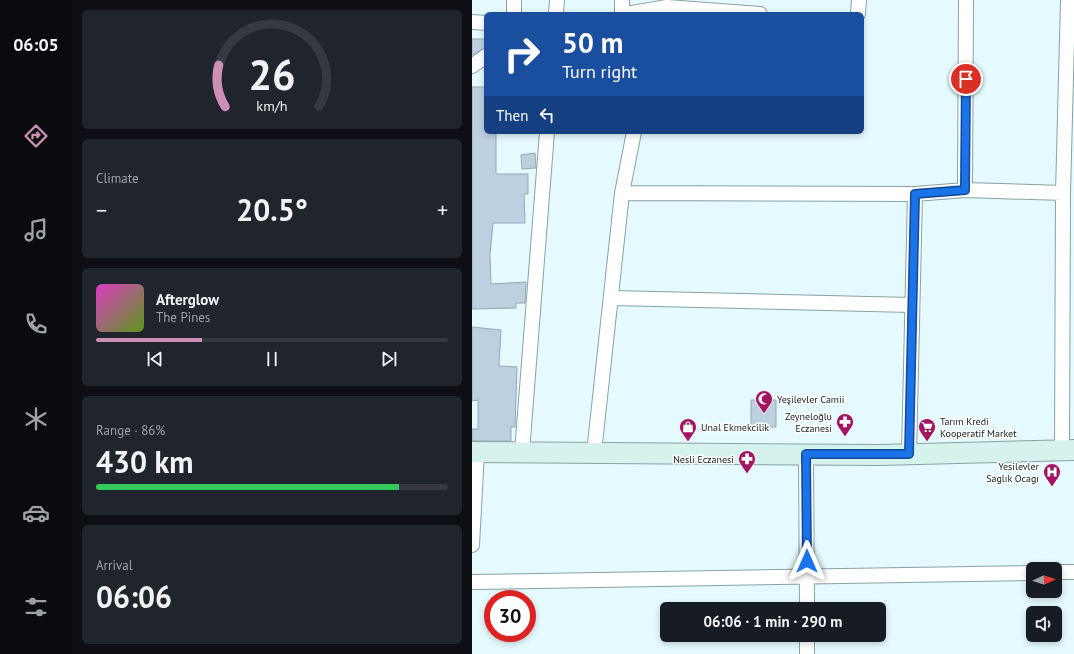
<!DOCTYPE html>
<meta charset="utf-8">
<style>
body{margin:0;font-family:"PT Sans",sans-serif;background:#20242c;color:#f1f3f6;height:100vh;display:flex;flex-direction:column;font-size:15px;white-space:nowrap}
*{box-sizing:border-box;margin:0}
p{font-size:13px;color:#9ea1a6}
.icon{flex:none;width:22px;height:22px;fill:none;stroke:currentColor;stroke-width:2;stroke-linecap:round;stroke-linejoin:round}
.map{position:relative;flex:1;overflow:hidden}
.sheet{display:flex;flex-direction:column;gap:10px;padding:10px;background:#0d0f14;width:400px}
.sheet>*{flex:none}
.guide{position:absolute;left:12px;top:12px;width:380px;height:122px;border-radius:6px;box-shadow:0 2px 6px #0003;background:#1a4fa0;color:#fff;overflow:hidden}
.needle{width:26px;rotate:87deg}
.controls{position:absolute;left:554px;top:562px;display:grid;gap:8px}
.controls a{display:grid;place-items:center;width:36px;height:36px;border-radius:6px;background:#171b24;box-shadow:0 2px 6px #0003;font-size:20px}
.speed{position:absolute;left:12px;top:590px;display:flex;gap:8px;font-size:20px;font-weight:700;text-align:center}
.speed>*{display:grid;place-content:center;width:52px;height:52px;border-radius:50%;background:#171b24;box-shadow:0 2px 6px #0003;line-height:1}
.speed .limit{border:6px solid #d22;background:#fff;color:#111}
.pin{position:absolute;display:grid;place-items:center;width:34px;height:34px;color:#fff;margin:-17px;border:2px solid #fff;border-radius:50%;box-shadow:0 1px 4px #0007}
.me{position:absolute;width:44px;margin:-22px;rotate:0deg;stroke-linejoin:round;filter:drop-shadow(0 0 3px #0008)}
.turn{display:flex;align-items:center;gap:14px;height:84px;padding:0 12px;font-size:18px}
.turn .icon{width:52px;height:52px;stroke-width:2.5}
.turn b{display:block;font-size:28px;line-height:34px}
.then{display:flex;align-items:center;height:38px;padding:0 12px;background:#0003;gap:8px;font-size:15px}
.big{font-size:30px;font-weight:800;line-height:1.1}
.sheet .widget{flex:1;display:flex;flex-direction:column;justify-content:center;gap:6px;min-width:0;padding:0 14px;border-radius:6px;background:#20242c}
.sheet .dial{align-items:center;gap:0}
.dial svg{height:104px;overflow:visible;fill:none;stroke:#363941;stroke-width:7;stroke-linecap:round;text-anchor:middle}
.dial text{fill:#f1f3f6;stroke:none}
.song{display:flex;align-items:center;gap:12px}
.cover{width:48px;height:48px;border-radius:6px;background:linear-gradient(135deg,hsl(310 70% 55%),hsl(90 70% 35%))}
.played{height:4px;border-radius:2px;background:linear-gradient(90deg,#cd90b4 30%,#363941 30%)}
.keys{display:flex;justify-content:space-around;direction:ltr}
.heat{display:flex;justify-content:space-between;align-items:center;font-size:22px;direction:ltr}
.charge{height:6px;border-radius:3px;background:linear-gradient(90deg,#34c759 86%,#363941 0)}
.trip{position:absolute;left:188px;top:602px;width:226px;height:40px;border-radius:6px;background:#171b24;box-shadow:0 2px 6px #0003;font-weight:800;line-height:40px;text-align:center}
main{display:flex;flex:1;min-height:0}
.dock{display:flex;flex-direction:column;width:72px;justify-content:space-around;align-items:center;background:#090b0e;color:#9ea1a6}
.dock .icon{width:28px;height:28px}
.dock .on{color:#cd90b4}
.dock b{font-size:18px;color:#f1f3f6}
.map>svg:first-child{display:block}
.building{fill:#bdd0df;stroke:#95a8b5}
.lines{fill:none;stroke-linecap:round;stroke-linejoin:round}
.minor-casing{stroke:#88a1a6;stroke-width:16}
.secondary-casing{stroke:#88a1a6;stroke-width:22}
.minor{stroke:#fff;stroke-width:14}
.secondary{stroke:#d5f2ed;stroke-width:20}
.route-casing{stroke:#114b97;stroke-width:10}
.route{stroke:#1a73e8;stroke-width:7}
.labels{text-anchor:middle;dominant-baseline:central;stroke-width:3;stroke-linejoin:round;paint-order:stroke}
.poi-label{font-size:10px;fill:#131d1f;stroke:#fff;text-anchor:start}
</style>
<main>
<nav class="dock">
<b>06:05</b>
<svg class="icon on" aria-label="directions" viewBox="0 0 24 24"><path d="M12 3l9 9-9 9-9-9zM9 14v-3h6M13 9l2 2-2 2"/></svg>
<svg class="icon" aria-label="music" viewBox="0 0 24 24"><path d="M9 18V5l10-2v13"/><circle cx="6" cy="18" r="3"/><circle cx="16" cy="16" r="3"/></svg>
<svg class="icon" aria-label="phone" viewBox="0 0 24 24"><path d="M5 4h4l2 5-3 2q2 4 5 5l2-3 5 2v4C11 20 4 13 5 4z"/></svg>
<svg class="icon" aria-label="climate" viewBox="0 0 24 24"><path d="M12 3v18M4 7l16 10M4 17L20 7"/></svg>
<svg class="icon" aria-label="car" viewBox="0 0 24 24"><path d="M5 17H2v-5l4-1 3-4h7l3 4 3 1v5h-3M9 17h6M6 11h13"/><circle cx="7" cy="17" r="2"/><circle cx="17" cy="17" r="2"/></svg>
<svg class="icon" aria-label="filters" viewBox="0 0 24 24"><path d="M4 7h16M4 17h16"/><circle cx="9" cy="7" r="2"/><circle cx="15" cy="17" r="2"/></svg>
</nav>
<section class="sheet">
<div class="widget dial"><svg viewBox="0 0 100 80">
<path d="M14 69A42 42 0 1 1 86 69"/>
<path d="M14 69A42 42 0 0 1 9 37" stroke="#cd90b4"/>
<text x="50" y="56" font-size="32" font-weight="700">26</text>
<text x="50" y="72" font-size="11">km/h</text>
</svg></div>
<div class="widget"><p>Climate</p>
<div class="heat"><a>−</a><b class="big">20.5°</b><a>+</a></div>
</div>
<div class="widget">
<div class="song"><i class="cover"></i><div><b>Afterglow</b><p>The Pines</p></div></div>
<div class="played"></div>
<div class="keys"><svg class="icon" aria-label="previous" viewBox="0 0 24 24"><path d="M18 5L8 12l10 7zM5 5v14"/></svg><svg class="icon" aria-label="pause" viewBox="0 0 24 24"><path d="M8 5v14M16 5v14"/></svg><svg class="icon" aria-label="next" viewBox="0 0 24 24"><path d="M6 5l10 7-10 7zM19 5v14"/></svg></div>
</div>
<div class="widget"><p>Range · 86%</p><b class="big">430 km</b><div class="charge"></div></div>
<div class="widget"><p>Arrival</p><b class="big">06:06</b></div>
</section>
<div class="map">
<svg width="602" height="654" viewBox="0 0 602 654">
<rect width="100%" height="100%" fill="#e4fafe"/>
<path class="building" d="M0,39H14V48L0,55Z
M0,87H14V132H24V173L25,174H56V194H52L53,223H21L18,254L19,284L54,282L53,303H44V308L0,309Z
M63,153L64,168L50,169L49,155Z
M0,327L29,330L27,366L45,367L43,427H39V441H0V429H6V400L0,401Z
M279,400H304V427H279Z"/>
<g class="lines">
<defs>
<path id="minor" d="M150,0V14
M42,14V0
M84,14L85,0
M154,14L195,7L288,14
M386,14L387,0
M0,22L14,23
M0,66L14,56
M493,190L494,0
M150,193L443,194L493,190L591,193
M139,298L440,305
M590,451L591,193L596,0
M50,452L75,132
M122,453L150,193L162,132
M334,454L335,609
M437,454L443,194
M0,545L5,452
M583,572H602
M0,582L561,573
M335,635V654"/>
<path id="secondary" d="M0,452L407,455L602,450"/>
</defs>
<use href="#minor" class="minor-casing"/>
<use href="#secondary" class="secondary-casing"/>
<use href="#minor" class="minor"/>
<use href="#secondary" class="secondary"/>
</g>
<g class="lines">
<defs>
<path id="route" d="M335,561L334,454H437L443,194L493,190L494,79"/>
</defs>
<use href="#route" class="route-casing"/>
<use href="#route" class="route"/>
</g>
<defs>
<symbol id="mosque-pin" viewBox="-11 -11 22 30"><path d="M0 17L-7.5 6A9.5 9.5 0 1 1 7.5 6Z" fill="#a01663" stroke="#fff"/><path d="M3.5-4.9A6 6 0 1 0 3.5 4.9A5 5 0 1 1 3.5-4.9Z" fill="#fff"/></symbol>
<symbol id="pharmacy-pin" viewBox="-11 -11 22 30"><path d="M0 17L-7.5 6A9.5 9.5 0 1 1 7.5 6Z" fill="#a01663" stroke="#fff"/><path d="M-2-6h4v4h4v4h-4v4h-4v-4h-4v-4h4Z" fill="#fff"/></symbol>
<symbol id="shop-pin" viewBox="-11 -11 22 30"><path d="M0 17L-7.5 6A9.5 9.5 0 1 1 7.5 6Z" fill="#a01663" stroke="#fff"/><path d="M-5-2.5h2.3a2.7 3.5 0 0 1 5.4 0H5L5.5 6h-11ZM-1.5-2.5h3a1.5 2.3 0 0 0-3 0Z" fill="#fff"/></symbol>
<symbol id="supermarket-pin" viewBox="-11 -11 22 30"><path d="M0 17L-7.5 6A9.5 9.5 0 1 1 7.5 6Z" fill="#a01663" stroke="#fff"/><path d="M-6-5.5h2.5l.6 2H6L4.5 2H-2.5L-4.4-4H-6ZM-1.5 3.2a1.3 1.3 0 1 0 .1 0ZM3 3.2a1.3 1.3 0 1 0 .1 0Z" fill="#fff"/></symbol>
<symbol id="hospital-pin" viewBox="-11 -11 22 30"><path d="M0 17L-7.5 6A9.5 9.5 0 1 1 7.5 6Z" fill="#a01663" stroke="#fff"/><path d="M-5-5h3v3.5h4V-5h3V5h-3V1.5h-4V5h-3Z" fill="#fff"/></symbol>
</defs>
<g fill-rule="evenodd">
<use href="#mosque-pin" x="282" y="389" width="20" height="27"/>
<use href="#pharmacy-pin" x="363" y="412" width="20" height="27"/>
<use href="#shop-pin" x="206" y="417" width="20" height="27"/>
<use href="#supermarket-pin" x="445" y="417" width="20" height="27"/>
<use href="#pharmacy-pin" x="265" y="449" width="20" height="27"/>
<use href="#hospital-pin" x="570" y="462" width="20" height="27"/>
</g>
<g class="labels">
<g class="poi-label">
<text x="305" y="399">Yeşilevler Camii</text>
<text x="360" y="416" text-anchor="end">Zeyneloğlu<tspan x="360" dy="12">Eczanesi</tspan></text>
<text x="468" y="421">Tarım Kredi<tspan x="468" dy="12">Kooperatif Market</tspan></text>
<text x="229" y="427">Unal Ekmekcilik</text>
<text x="262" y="459" text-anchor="end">Nesli Eczanesi</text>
<text x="567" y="466" text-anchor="end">Yesilevler<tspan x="567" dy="12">Saglık Ocagı</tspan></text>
</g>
</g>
</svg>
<div class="controls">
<a><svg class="needle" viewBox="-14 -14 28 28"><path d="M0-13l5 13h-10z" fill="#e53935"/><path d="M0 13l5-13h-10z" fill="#9ea1a6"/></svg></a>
<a><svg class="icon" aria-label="sound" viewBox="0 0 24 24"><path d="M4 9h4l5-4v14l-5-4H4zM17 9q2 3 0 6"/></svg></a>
</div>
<div class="speed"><div class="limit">30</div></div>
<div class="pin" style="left:494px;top:79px;background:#d93025"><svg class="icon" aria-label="arrive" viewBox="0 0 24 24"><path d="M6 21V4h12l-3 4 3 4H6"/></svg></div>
<svg class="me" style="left:335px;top:561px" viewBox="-20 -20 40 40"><path d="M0-17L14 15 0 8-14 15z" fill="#1a73e8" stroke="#fff" stroke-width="4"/></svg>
<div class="trip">06:06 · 1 min · 290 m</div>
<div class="guide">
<div class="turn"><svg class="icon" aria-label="right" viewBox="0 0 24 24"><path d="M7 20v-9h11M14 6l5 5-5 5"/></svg><div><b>50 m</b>Turn right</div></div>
<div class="then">Then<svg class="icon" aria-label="left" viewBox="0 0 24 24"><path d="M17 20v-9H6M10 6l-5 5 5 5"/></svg></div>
</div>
</div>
</main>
